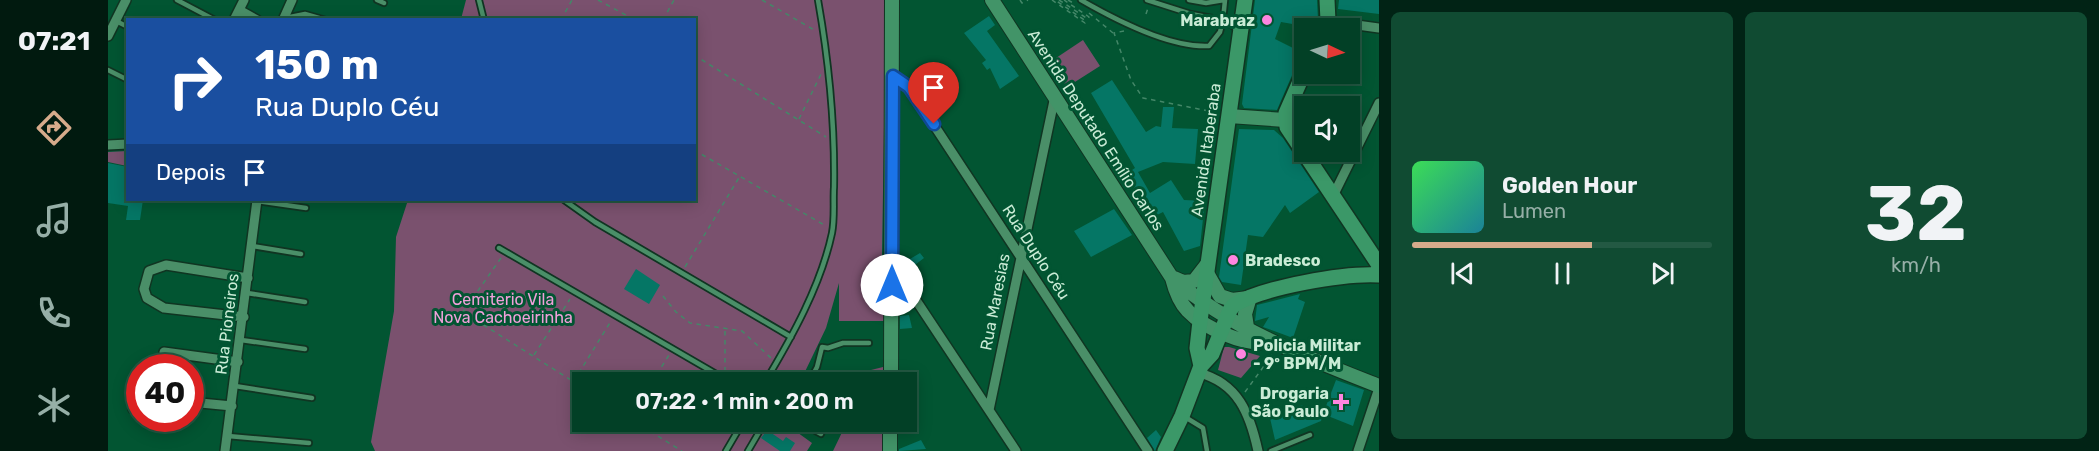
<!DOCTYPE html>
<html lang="pt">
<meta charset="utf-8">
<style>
body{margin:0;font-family:Rubik,sans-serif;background:#104b32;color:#f1f3f6;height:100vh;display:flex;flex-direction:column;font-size:22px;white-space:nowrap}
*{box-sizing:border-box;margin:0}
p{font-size:20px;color:#96afa7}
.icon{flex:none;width:33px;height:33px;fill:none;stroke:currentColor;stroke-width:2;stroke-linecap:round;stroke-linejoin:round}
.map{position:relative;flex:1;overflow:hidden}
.drawer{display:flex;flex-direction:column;gap:12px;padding:12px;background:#012315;width:720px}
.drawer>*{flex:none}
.banner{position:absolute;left:18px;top:18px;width:570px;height:183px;border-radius:0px;box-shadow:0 3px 15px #0003,0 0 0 2px #235943;background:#1a4fa0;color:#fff;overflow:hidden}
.needle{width:39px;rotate:94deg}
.fabs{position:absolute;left:1186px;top:18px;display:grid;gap:12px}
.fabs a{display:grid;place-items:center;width:66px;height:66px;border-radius:0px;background:#024026;box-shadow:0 3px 15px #0003,0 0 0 2px #235943;font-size:30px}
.speed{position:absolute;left:18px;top:354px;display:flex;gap:12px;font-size:30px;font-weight:700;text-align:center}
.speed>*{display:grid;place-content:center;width:78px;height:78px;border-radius:50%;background:#024026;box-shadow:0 3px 15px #0003,0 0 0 2px #235943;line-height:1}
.speed .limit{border:9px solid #d22;background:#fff;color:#111}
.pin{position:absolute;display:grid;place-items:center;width:51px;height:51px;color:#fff;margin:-62px -26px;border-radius:50% 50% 50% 0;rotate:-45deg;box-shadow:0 0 6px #0007}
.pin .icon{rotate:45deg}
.me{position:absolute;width:66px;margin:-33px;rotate:0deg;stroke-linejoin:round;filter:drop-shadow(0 0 4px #0008)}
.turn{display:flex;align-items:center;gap:21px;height:126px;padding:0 30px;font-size:27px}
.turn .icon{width:78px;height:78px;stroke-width:2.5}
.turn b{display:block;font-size:42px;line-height:51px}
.then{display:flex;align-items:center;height:57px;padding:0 30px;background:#0003;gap:12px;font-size:22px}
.drawer .card{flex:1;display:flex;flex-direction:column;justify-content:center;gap:9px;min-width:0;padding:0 21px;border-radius:9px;background:#104b32}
.drawer .dial{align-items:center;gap:0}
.dial b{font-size:78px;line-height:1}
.song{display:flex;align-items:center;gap:18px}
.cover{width:72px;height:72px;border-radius:9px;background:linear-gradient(135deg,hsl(130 70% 55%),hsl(190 70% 35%))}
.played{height:6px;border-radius:3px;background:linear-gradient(90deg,#d6ab8b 60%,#235943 60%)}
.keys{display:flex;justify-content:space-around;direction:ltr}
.drawer .tiles{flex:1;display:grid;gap:12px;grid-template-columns:repeat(2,1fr)}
.trip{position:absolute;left:464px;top:372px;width:345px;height:60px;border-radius:0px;background:#024026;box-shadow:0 3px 15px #0003,0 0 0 2px #235943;font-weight:600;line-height:60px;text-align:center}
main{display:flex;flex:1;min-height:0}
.menu{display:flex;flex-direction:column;width:108px;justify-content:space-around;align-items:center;background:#011a0f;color:#96afa7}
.menu .icon{width:42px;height:42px}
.menu .active{color:#d6ab8b}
.menu b{font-size:27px;color:#f1f3f6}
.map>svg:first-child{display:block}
.green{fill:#7a516e}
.building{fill:#057665}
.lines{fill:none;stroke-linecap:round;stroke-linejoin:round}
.lane-casing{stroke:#103522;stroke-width:8}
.street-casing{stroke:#103522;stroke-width:12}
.secondary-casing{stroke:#103522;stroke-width:16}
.primary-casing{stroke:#103522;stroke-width:18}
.path{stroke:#448768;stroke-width:1.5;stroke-dasharray:4.5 4.5;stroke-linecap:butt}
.lane{stroke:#4a8f68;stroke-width:4.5}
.street{stroke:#4a8f68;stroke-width:9}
.secondary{stroke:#429468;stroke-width:14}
.primary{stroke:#3b9868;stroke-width:15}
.route-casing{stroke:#114b97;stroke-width:15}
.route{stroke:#1a73e8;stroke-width:10}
.poi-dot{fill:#fe85e0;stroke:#025532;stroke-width:2}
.labels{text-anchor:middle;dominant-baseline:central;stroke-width:6;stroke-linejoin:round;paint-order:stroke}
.poi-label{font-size:16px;font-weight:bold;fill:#caecd6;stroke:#025532;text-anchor:end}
.street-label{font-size:16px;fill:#caecd6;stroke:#025532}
.park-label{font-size:16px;fill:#f0a0da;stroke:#025532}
</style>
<main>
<nav class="menu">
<b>07:21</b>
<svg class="icon active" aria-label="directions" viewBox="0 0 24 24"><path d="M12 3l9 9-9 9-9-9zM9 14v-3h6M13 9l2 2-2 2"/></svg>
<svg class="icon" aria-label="music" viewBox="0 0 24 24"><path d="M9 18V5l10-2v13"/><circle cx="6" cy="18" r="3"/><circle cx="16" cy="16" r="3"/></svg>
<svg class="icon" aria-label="phone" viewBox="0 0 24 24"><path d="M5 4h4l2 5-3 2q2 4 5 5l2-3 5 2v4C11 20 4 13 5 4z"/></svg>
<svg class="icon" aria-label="climate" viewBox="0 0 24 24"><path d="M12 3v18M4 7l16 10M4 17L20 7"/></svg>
</nav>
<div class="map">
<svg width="1271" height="451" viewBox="0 0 1271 451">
<rect width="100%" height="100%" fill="#025532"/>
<path class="green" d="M358,0H778L774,257L776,321H731V283L718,328L692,382H474V422H675L704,443L699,451H267L263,442L286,311L288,237L300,200H586V20L353,19Z
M975,40L992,66L959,87L942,62Z
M19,151V166L0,162V152Z
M1116,347H1121L1152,356L1133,378L1110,370Z
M779,366V382H757L763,370Z
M739,422H778L777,451H725Z"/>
<path class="building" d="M1147,0H1209L1210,19L1207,28L1173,22L1167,39L1197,54L1196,60L1188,66L1169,110L1136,108L1134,104Z
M1231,0H1271V14L1230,9Z
M881,16L887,25L879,31L911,76L892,89L882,68L879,70L874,63L878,60L856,33Z
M1004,80L1038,132L1048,126L1053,127L1055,107H1066L1064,128L1090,129L1087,164L1055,162L1030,172L1042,193L1063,180L1076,200L1097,201L1092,246L1076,251L1055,212L1043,218L1015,176L1027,168L983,93Z
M1131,129L1166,130L1175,138L1211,192L1182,213L1177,205L1155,237L1140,235L1133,285L1114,282L1111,277Z
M0,163L20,167V200H35L32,220H18L20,206L0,203Z
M1006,209L1024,235L983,257L966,231Z
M812,253L816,258L799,271L797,262Z
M528,269L552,285L541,304L516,289Z
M1192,294L1190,299L1197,302L1185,338L1155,327L1161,317L1147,321L1149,305Z
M801,315L804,328L792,329V316Z
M1228,380L1256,390L1245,426L1215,414Z
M1193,405L1215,415L1213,421L1167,440L1162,418Z
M659,430L675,441L678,437L687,443L682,451H672L653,438Z
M1048,430L1053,437L1047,451L1039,438Z
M813,440L818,449L791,451V449Z"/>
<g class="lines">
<defs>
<path id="lane" d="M69,0L107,20
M269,0L276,3
M371,0L376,20
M973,0C1006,19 1062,48 1101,46L1112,32L1115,20L1083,14L1039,0
M1081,0L1098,3L1116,0
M1117,0L1115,20L1129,29
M177,18L197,14L218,20
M8,21L20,27
M0,70L20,80
M456,200L487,222L683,337
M149,201L198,208
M144,246L193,254
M391,248L622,382
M139,293L197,302
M133,340L197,349
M657,382C684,337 713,285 724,233C727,218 725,201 726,187C727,123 721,62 710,0
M701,382L709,367L714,347L720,348L735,343H761
M127,386L204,398
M1077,417L1095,428L1099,451
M691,422L713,434
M120,436L201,443
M618,451L635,422
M640,451L657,422
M1163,451L1202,435"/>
<path id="street" d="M131,10L149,20
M126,20L136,0
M175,20L184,0
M1220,21L1271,28
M0,36L18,0
M785,76L801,87L1040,451
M0,145L20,144
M1225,196L1271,103
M784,264L908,451
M136,317L56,308L39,298L36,289L41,271L58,265L140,278
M56,352L130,362
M1091,373C1130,383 1142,414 1150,451
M82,402L124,406
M25,409L32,406
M881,410L947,96
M117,451L149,200
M1250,451L1271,388"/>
<path id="secondary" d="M884,0L1064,278C1125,330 1197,357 1271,386
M1121,116L1177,120
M1099,273L1112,296L1124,300L1140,298
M1064,278C1067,290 1071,302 1080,311C1095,327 1139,348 1160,341
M1066,278L1075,282L1086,281L1100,263
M1139,327L1137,314L1142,297
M783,382L784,0
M782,422V451"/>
<path id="primary" d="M1217,28L1220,21L1219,0
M1197,70L1178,113L1179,127L1271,265
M1093,366L1089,348L1092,321L1137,0
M1057,451L1074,416L1093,366L1104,354L1122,310L1126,305C1155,287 1237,273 1271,275"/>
</defs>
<use href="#lane" class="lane-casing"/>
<use href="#street" class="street-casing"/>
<use href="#secondary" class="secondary-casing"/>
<use href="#primary" class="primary-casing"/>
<path class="path" d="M490,0L527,20
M654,0L708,31
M912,0L914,3L920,0
M944,0L977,23L978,21L947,0
M951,0L980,19L981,17L956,0
M960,0L967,4
M981,13L1005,33
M1038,14L1040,8
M453,20L464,0
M555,20L566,0
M1016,31L1006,33L1023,80L1035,98L1106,112
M586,55L718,137
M691,119L714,72
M586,150L718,226
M393,258L355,312L474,387
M577,267L632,176
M555,296L568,312L582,323L634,331L663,358
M617,331V371
M426,355L462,299
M466,381L503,321
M544,382L561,355
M1137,392L1164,355
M527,422L574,451"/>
<use href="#lane" class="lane"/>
<use href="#street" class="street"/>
<use href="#secondary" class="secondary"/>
<use href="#primary" class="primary"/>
</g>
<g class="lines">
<defs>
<path id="route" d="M784,285L785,76L801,87L826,124"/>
</defs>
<use href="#route" class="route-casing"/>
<use href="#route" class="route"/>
</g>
<g class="poi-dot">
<circle cx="1159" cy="20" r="6"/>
<circle cx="1125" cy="260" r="6"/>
<circle cx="1133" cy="354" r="6"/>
<path d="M1230 393h6v6h6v6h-6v6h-6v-6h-6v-6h6z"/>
</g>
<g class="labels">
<g class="poi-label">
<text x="1147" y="20">Marabraz</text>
<text x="1137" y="260" text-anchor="start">Bradesco</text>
<text x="1145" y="345" text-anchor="start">Policia Militar<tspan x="1145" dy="18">- 9º BPM/M</tspan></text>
<text x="1221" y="393">Drogaria<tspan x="1221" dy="18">São Paulo</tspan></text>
</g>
<g class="street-label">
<text transform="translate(988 130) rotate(57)">Avenida Deputado Emílio Carlos</text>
<text transform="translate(1098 150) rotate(-82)">Avenida Itaberaba</text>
<text transform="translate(928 252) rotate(57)">Rua Duplo Céu</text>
<text transform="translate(887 302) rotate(-79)">Rua Maresias</text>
<text transform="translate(119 324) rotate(-83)">Rua Pioneiros</text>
</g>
<g class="park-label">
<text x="395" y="299">Cemiterio Vila<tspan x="395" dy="18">Nova Cachoeirinha</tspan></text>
</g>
</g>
</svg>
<div class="fabs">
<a><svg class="needle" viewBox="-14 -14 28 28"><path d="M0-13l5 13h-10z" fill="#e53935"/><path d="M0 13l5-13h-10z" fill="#96afa7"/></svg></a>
<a><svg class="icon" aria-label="sound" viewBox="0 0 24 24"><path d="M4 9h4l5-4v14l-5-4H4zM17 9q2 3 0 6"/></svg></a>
</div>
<div class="speed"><div class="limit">40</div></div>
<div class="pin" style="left:826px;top:124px;background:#d93025"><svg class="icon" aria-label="arrive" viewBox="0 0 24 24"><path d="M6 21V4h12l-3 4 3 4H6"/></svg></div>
<svg class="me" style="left:784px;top:285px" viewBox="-20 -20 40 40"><circle r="19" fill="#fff"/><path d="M0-13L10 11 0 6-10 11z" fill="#1a73e8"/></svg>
<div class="trip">07:22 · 1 min · 200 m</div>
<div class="banner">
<div class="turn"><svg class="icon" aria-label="right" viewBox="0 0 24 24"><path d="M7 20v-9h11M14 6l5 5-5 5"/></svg><div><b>150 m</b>Rua Duplo Céu</div></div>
<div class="then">Depois<svg class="icon" aria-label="arrive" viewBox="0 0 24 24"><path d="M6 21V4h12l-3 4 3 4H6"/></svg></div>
</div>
</div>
<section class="drawer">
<div class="tiles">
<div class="card">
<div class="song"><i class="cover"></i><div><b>Golden Hour</b><p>Lumen</p></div></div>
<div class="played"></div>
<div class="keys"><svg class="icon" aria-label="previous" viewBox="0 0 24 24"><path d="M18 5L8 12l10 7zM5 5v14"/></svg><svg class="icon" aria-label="pause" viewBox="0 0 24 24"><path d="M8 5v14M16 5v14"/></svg><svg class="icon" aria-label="next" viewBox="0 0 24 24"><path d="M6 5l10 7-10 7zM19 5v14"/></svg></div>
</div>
<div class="card dial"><b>32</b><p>km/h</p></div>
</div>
</section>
</main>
